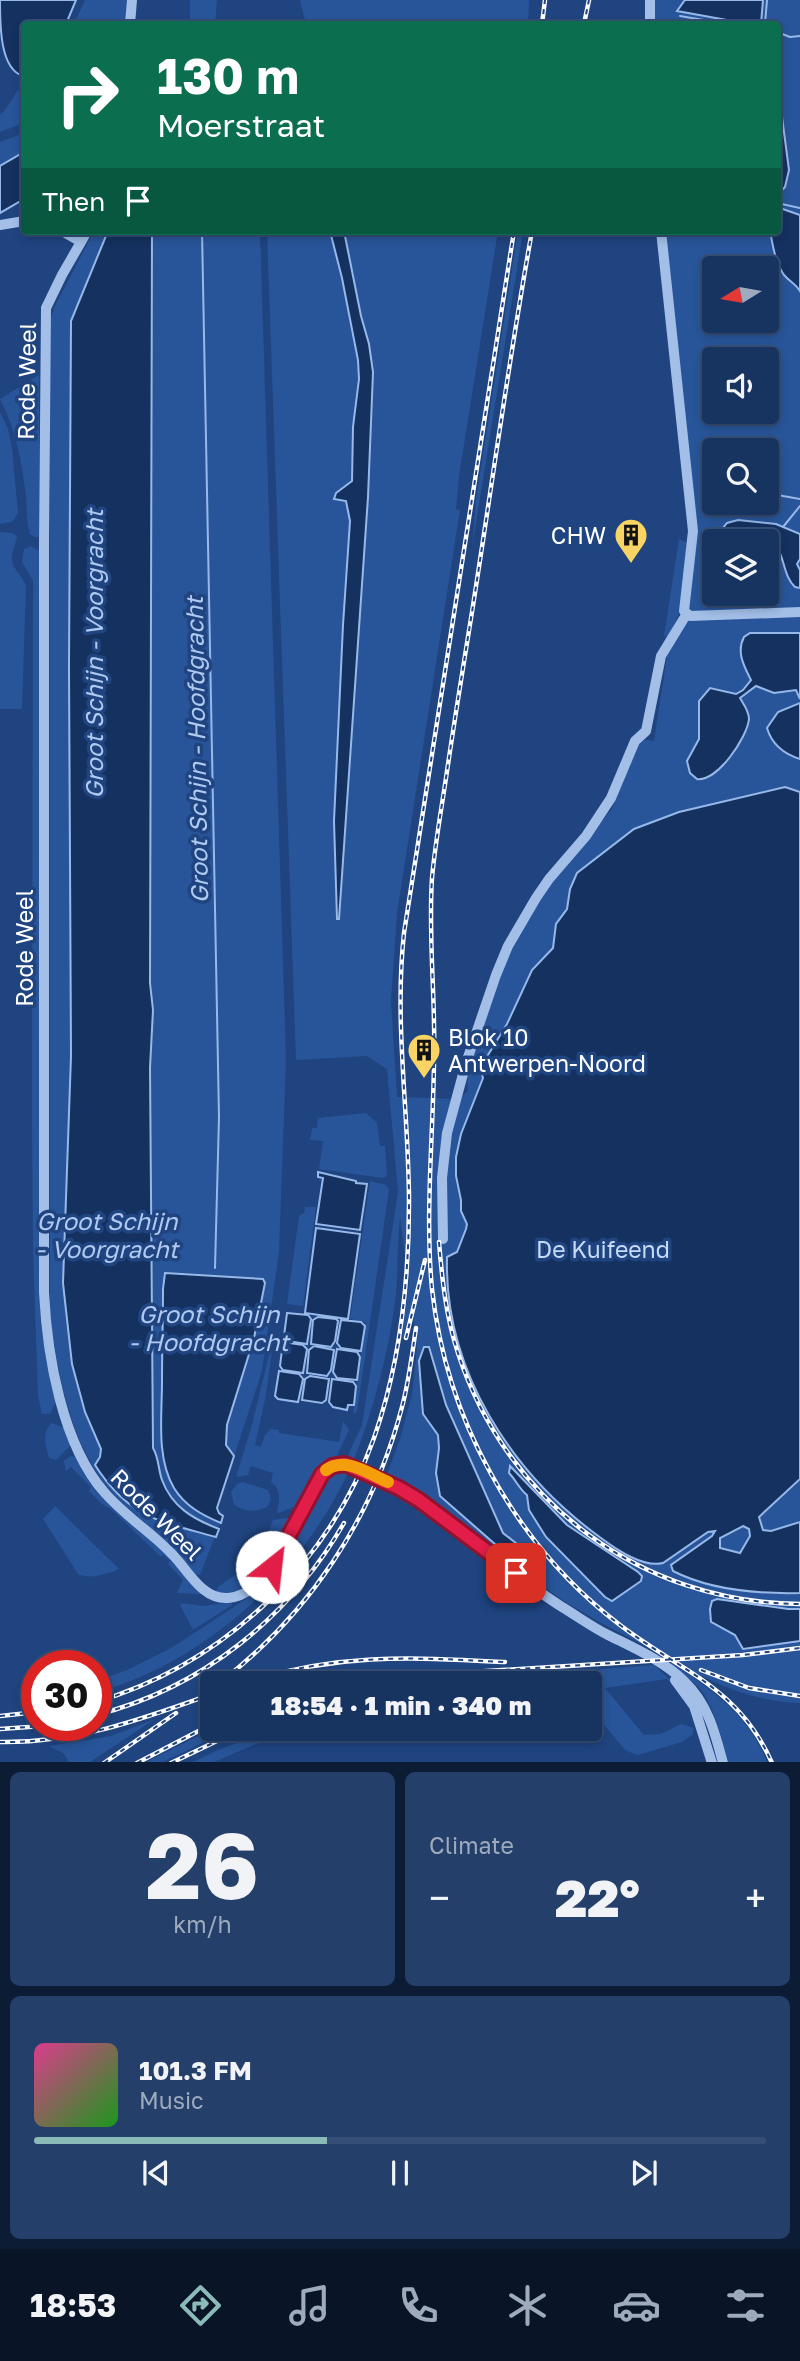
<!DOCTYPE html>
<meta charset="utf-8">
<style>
body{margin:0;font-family:"Golos Text",sans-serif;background:#243f69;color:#f1f3f6;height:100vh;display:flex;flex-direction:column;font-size:26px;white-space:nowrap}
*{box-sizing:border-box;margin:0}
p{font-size:23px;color:#9eaabd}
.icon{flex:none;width:38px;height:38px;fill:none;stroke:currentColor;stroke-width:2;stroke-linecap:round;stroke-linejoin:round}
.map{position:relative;height:1762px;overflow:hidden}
.sheet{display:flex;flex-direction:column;gap:10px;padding:10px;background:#0d1c35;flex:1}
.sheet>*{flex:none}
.top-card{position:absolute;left:21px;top:21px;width:760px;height:214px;border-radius:7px;box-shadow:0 4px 10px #0003,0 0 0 2px #364e75;background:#0b6e4f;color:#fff;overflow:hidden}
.needle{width:46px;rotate:259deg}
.fabs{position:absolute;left:702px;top:256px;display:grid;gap:14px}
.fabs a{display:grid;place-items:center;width:77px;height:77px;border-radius:7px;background:#173360;box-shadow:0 4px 10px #0003,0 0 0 2px #364e75;font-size:35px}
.speed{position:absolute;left:21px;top:1650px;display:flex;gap:14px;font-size:35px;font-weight:700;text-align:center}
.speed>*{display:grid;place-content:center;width:91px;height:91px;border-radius:50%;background:#173360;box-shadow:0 4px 10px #0003,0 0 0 2px #364e75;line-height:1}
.speed .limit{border:10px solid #d22;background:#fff;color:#111}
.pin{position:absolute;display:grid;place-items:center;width:60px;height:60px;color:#fff;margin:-30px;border-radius:14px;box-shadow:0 4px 10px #0006}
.me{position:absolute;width:77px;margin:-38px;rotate:29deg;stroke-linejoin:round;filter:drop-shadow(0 0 5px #0008)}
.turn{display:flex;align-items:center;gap:24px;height:147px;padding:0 21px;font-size:32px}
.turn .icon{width:91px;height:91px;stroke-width:2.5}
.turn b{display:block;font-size:49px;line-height:60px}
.then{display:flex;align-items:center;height:66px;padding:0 21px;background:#0003;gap:14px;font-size:26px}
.big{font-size:52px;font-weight:800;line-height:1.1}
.sheet .card{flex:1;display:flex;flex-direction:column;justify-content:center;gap:10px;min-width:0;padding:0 24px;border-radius:10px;background:#243f69}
.sheet .dial{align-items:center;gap:0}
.dial b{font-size:91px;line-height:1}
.song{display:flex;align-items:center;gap:21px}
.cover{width:84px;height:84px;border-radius:10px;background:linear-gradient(135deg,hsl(330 70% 55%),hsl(120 70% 35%))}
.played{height:7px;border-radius:4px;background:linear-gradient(90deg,#8bbbb9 40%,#364e75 40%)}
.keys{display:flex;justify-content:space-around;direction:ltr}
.heat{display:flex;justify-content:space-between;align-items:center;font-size:38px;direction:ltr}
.sheet .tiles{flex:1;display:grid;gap:10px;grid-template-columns:1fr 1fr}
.card:last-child{grid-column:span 2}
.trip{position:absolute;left:200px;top:1671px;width:402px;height:70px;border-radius:7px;background:#173360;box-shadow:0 4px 10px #0003,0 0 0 2px #364e75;font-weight:800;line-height:70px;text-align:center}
.menu{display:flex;height:112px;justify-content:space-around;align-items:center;background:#091426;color:#9eaabd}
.menu .icon{width:49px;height:49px}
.menu .active{color:#8bbbb9}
.menu b{font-size:32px;color:#f1f3f6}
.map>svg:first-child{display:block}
.green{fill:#285599;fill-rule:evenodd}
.water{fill:#14315f;stroke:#97b9ea;stroke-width:2;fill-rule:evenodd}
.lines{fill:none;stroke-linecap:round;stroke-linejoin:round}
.stream{stroke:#97b9ea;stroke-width:2}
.minor{stroke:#a3bfe8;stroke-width:10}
.rail-casing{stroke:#fff;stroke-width:4.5}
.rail{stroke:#1f4480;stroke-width:2;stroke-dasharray:5;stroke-linecap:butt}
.route-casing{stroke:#92132f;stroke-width:18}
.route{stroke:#e11d48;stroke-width:12}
.slow{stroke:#f59e0b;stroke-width:12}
.labels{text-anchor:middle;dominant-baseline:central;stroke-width:7;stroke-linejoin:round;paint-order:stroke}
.street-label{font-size:23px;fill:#fff;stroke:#1f4480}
.poi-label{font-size:23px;fill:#fff;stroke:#1f4480;text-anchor:end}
.park-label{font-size:23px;fill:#c7daf6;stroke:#1f4480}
.water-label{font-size:24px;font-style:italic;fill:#afc9f0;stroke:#1f4480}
</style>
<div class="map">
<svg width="800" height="1763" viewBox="0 0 800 1763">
<rect width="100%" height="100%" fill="#1f4480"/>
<path class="green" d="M85,0H129L127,24H74Z
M190,0H217L215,24H190Z
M300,0H529L528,24H306Z
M654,0H800V1703C746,1701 708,1680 662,1655C629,1637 595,1621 564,1601C503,1561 451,1510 386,1477L400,1439L412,1394L417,1348L412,1308L404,1339H402L409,1282L400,1218C397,1242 398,1269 396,1294C389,1352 374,1408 353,1462L349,1459L348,1455L362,1425L398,1192L387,1069L367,1056L296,1060L267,231H330L342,278L358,360L359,379L353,427L351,494L367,411L350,264L344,231H498L459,476L456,509L460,510L397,913L391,1000L397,1097L459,1099L468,1091L467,1071L488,1008L518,932L558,873L612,809L639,739L654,741L668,650L685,623L691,619L687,607L696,542L664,231H777V24H654ZM714,268H766V320H714ZM714,359H766V411H714ZM714,450H766V502H714ZM714,541H766V593H714ZM343,625L341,876L339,918H337L334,821Z
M24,83V123L0,132V115C11,106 13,93 24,83Z
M24,133V152L0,166V142Z
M94,231H260L286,1059L279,1252L262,1371L217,1508L219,1513L223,1516L200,1575L195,1574C178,1555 160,1537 142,1520C131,1510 119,1501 110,1490C71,1445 58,1375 50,1318V322L54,308Z
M518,231H523L472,548L476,499Z
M39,375V537H35L30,534C26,522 27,509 26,496C21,457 17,434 0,399Z
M0,412L8,429L12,447L18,513L12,522L0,524Z
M0,532L12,533L17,536C16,544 11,552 12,560C13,570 23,576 26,586L22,709H0Z
M679,539L688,543L680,611L669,637L664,636Z
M31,546L39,551L40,1317L46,1359L56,1402L50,1414H42L38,1396L33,1249L32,1110L33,581L22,562L24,549Z
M366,1113L377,1123L380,1146H385L387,1176L383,1178L319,1169L323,1141L310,1140L312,1128H317L318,1118Z
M370,1181L386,1185L389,1190L357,1412L353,1414L366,1322L350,1319Z
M305,1207H316L303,1306L287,1304L299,1216L304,1213Z
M270,1351H272L266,1395L255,1445L261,1447L265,1435L271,1429L279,1430V1433L339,1442L343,1421L349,1430L337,1456L318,1470L296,1506L279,1513L277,1511C280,1501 281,1488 271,1482L273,1473L251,1466L248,1475L236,1477L252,1425Z
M52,1423L65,1428L71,1445L56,1460L49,1458C46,1445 41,1433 52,1423Z
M71,1456L77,1457L93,1486L176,1563L201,1594L177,1593L183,1580L168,1564L170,1561L163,1555L161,1557L112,1510L102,1504L89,1491L91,1487L71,1467L66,1471L64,1461Z
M334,1468H345L349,1471C301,1574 207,1661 96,1693V1681L127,1670L173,1647L249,1597L266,1580L322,1481Z
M243,1482L268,1490L271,1499L268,1506C257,1513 243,1512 234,1504L231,1492L237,1484Z
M55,1506L119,1569C106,1574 92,1580 78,1574L43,1519Z
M293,1517C291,1526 285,1534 280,1542C266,1569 252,1593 219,1594L216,1591L218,1587L260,1557L273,1520Z
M232,1602V1605L193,1630L180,1605L182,1603L203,1606Z
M672,1663C712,1690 749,1715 767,1762H728C721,1738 716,1709 700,1689C691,1679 679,1671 669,1664Z
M654,1665L680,1689L678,1692L667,1679L605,1688L644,1735L661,1734L681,1724L694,1728L692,1735L682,1742L638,1755L634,1754L625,1750L590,1708V1684H512L602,1669Z
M155,1719L90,1762H69L63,1753L49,1746L111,1736Z
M213,1729H231L163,1762H146Z
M273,1729H302L256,1744L214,1762H193L218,1750Z"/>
<path class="water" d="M0,0H76L66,24H24V74L23,76C0,69 0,26 0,0Z
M685,0H763L761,24H749L677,11Z
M777,57L780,67V102L789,170L785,187L777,195Z
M24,152V199L0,213V166Z
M777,207L800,215V291C796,284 789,281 784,275C775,262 773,246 770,231H777Z
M108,231H152L150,983L153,1010L150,1068L153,1448C159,1458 158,1469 162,1480C172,1507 193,1519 219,1529L216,1537C159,1521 129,1518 95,1465L100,1457L101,1449L85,1412L72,1364L63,1283L71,1056L69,667L71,321Z
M330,231H344L361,316L369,344L373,372L368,497L339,919H337L334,821L343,625L350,521L346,501L334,499L336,493L352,481L353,427L359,379L358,360L342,278Z
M738,520L776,524L800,534V559L797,564L800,570V588L795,587C782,575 786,555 772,542L724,541L723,528L727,523Z
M750,633H800V699L796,690L774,693L756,686L740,698C744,705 749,711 749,719C747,738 717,782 697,779L690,773L687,761L699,739V701L710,688L736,694L743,690L751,680C744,666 736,652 744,637Z
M800,703V759C784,754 772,745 767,728L778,712Z
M785,787L800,792V1479L759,1517L763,1530L771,1531L800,1522V1593C759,1594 710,1590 673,1571L671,1565L712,1536L715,1531L708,1532L663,1563C643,1568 617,1550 601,1538C511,1473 444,1370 447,1257L457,1252L466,1229L467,1224L461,1211V1200L456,1176V1157L461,1134L483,1078L480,1068L507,1024L532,970L553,948L556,924L567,909L570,889L577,873L634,829L679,812ZM743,1526L749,1529L750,1536L740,1553L720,1548V1538Z
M318,1172L356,1181V1183L367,1184L360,1230L316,1224L323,1178L318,1177Z
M316,1228L360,1234L348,1319L305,1313Z
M165,1273L263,1279L265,1283L254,1338L227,1425L226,1445L234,1456L217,1508L219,1513L223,1516L221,1523C202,1515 185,1506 174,1488C156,1458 162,1415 162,1382C162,1351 163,1320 163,1289Z
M287,1313L308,1315L311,1319L307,1344L287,1341L284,1336Z
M318,1317L336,1319L338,1321L335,1341L331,1347L311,1344L313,1320Z
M341,1320L361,1322L365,1326L361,1351L341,1348L337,1343Z
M283,1342L303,1345L307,1349L303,1373L283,1370L280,1366Z
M314,1346L334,1350L331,1370L327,1376L307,1373L309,1350Z
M424,1347H429L446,1405L503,1533L521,1547L523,1553L519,1556L512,1557L496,1545L440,1496L436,1473L439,1448L438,1435L423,1414L419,1361Z
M337,1349L357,1352L360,1357L357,1380L337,1378L333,1372Z
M279,1371L299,1374L303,1379L298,1402L278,1399L275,1396Z
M310,1376L329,1379L326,1400L322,1403L302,1400L305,1379Z
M332,1379L353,1382L356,1386L354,1405H348L347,1410L333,1407L329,1402Z
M510,1466L567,1525L638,1572L642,1576L641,1581L612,1601L605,1597L546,1537L529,1510L527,1495C519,1489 516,1480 509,1473Z
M717,1599L788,1609H800V1641L743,1649L735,1635L711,1622L710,1609L712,1601Z"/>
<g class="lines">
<path class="stream" d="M680,16L727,24
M765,24L767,0
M777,32L790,37L800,36
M777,203L800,208
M202,231L219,1117L215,1268
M766,493L800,499
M783,527L800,506"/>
<path class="minor" d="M130,24L132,0
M650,24V0
M0,225L24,221
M62,231L81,242L87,231
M661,231L693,531L684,611L690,616L800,612
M81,242L62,275L46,308L44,544V1292C47,1355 62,1445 105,1493C125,1516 151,1532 172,1554C188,1570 202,1600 228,1598C287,1593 301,1469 339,1464C355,1462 402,1490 417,1499C467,1532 511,1575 562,1607C577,1616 592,1627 608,1635C634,1648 664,1661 685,1682C708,1704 715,1733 723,1763
M443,1239L442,1178L447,1133L466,1063L496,975L508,946L536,898L549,879L586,836L611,798L635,741L646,731L661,656L686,615
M675,1680L694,1706L712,1763"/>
<defs>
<path id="rail" d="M542,24L545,0
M584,24L589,0
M532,231C509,358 492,485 472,612C463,668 454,723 446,778C441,811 435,845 432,878C428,940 436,1001 434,1063C433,1136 425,1217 432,1289C439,1353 459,1416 490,1472C522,1531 566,1584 620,1625C680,1671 739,1687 772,1763
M439,1242C442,1279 446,1317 458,1353C507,1503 642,1603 800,1604
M406,1338L425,1260
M701,1670L749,1688L800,1696
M218,1684C309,1615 373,1518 402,1407C409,1381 412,1354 416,1328
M241,1684C335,1653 408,1657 505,1662
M356,1684L471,1672L743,1655L800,1648
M96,1702C224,1664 329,1564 374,1438C400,1364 409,1281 409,1203C409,1112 394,1024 404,933L514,231
M96,1715C202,1688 290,1617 344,1523
M0,1716L37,1712
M0,1729L43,1726
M0,1742C77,1743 140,1720 212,1694
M104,1763L176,1713
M137,1763L212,1724
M171,1763L242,1729"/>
</defs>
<use href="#rail" class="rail-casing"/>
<use href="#rail" class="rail"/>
</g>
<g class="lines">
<defs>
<path id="route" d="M272,1567L322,1474L332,1466L345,1464L399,1488L419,1500L516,1573"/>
</defs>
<use href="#route" class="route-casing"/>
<use href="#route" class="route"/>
<path class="slow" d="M326,1470C346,1456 369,1474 388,1482"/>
</g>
<defs>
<symbol id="building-pin" viewBox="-11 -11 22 30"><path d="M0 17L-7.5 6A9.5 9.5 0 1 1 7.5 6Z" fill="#f7d463" stroke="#1f4480"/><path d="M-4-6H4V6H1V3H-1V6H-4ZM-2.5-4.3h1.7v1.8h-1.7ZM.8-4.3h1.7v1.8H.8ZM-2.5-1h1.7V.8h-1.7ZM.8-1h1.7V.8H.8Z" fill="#111"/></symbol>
</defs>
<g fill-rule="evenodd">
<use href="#building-pin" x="612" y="516" width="38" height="52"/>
<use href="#building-pin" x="405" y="1031" width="38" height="52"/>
</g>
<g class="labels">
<g class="street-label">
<text transform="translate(26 381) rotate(-89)">Rode Weel</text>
<text transform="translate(24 948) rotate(-90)">Rode Weel</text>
<text transform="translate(157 1514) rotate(45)">Rode Weel</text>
</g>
<g class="poi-label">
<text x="606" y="535">CHW</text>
<text x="448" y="1037" text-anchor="start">Blok 10<tspan x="448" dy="26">Antwerpen-Noord</tspan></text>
</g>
<g class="park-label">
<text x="603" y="1249">De Kuifeend</text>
</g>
<g class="water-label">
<text transform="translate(93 654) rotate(-90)">Groot Schijn - Voorgracht</text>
<text transform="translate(196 750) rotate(-91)">Groot Schijn - Hoofdgracht</text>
<text x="107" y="1220">Groot Schijn<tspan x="107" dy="28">- Voorgracht</tspan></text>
<text x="209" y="1313">Groot Schijn<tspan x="209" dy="28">- Hoofdgracht</tspan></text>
</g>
</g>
</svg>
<div class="fabs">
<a><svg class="needle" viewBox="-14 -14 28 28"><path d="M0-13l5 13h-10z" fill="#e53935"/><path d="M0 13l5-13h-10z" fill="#9eaabd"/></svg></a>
<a><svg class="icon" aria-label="sound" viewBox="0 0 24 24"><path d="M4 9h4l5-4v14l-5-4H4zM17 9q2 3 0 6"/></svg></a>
<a><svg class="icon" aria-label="search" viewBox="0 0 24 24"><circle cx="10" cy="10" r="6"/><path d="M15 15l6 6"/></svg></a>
<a><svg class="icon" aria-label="layers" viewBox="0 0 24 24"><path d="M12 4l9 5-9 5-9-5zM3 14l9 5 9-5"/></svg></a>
</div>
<div class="speed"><div class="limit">30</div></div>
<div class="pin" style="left:516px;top:1573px;background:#d93025"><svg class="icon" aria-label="arrive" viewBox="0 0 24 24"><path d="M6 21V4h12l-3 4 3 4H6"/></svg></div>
<svg class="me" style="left:272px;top:1567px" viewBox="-20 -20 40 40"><circle r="19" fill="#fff"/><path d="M0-13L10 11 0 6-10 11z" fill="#e11d48"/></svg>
<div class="trip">18:54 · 1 min · 340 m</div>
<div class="top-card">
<div class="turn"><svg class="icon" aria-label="right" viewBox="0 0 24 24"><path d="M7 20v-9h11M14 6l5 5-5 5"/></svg><div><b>130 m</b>Moerstraat</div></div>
<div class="then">Then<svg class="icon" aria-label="arrive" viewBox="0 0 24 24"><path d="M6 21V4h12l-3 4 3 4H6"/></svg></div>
</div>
</div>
<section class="sheet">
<div class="tiles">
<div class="card dial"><b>26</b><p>km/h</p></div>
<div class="card"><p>Climate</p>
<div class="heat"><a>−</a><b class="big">22°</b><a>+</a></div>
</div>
<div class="card">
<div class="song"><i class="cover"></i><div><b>101.3 FM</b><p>Music</p></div></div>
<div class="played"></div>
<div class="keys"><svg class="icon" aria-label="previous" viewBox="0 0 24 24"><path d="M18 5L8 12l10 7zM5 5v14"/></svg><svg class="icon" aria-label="pause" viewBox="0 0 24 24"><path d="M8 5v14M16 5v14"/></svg><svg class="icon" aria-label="next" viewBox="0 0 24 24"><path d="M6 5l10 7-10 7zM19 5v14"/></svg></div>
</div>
</div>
</section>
<nav class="menu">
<b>18:53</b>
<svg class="icon active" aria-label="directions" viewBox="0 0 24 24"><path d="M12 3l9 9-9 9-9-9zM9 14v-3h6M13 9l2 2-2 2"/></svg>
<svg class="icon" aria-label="music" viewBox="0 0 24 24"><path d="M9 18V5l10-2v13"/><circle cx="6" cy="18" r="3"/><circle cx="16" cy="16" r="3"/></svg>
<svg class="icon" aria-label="phone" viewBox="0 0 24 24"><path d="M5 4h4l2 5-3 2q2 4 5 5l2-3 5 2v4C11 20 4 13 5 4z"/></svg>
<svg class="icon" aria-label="climate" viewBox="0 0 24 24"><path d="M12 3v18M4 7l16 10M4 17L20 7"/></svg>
<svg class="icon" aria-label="car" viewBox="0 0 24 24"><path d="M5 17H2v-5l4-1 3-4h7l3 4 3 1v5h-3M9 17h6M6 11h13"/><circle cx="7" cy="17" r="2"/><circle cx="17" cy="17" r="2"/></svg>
<svg class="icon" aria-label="filters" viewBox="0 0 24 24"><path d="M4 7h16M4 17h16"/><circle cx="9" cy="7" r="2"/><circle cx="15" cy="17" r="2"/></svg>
</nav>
